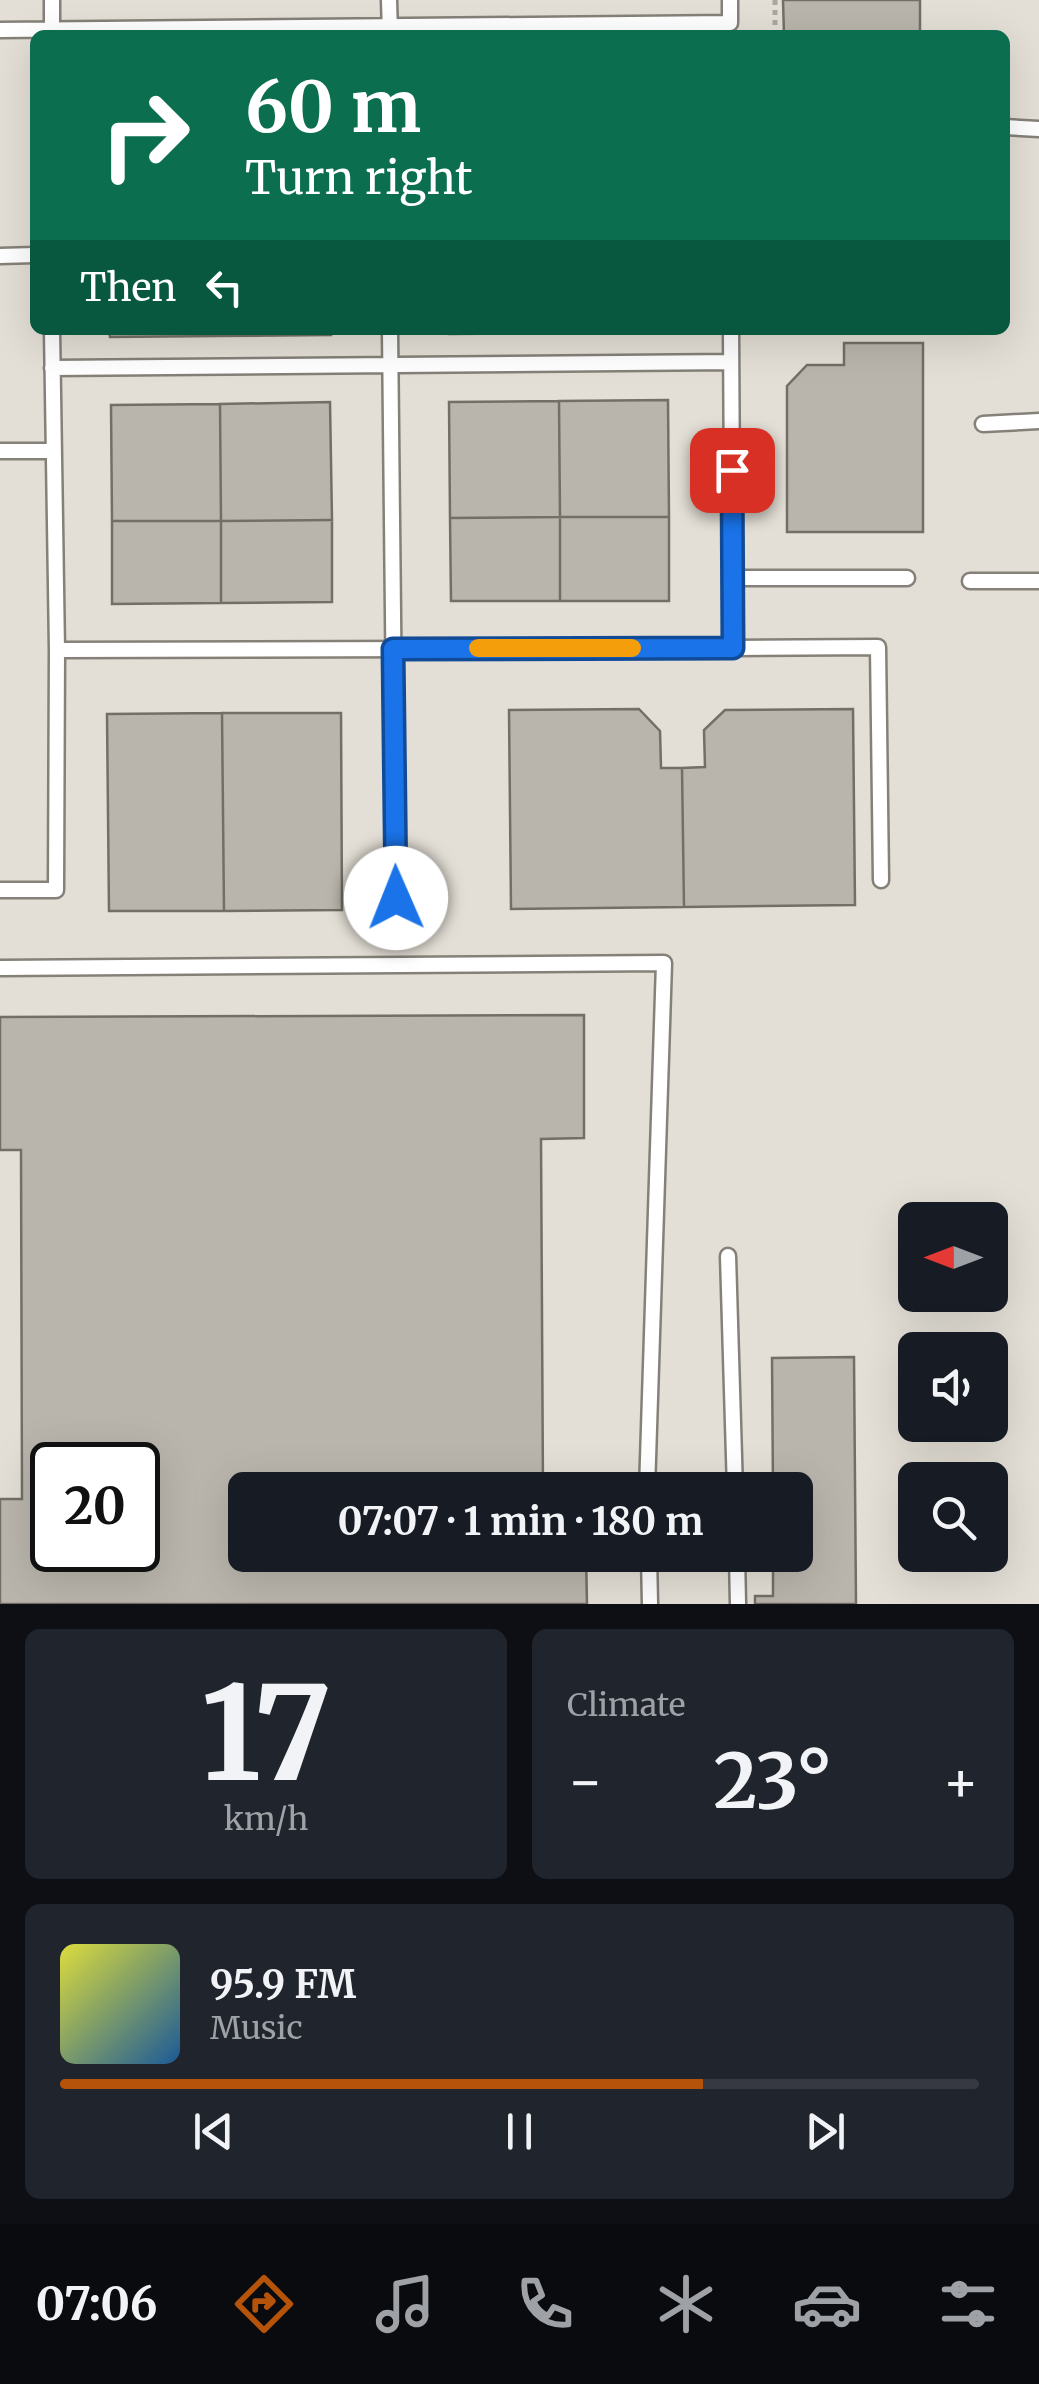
<!DOCTYPE html>
<meta charset="utf-8">
<style>
body{margin:0;font-family:Merriweather,serif;background:#20242c;color:#f1f3f6;height:100vh;display:flex;flex-direction:column;font-size:38px;white-space:nowrap}
*{box-sizing:border-box;margin:0}
p{font-size:32px;color:#9ea1a6}
.icon{flex:none;width:55px;height:55px;fill:none;stroke:currentColor;stroke-width:2;stroke-linecap:round;stroke-linejoin:round}
.map{position:relative;height:1604px;overflow:hidden}
.side{display:flex;flex-direction:column;gap:25px;padding:25px;background:#0d0f14;flex:1}
.side>*{flex:none}
.top-card{position:absolute;left:30px;top:30px;width:980px;height:305px;border-radius:15px;box-shadow:0 10px 40px #0002;background:#0b6e4f;color:#fff;overflow:hidden}
.needle{width:65px;rotate:270deg}
.fabs{position:absolute;left:898px;top:1202px;display:grid;gap:20px}
.fabs a{display:grid;place-items:center;width:110px;height:110px;border-radius:15px;background:#171b24;box-shadow:0 10px 40px #0002;font-size:50px}
.speed{position:absolute;left:30px;top:1442px;display:flex;gap:20px;font-size:50px;font-weight:700;text-align:center}
.speed>*{display:grid;place-content:center;width:130px;height:130px;border-radius:50%;background:#171b24;box-shadow:0 10px 40px #0002;line-height:1}
.speed .limit{border:5px solid #111;border-radius:15px;background:#fff;color:#111}
.pin{position:absolute;display:grid;place-items:center;width:85px;height:85px;color:#fff;margin:-42px;border-radius:20px;box-shadow:0 5px 15px #0006}
.me{position:absolute;width:110px;margin:-55px;rotate:359deg;stroke-linejoin:round;filter:drop-shadow(0 0 8px #0008)}
.turn{display:flex;align-items:center;gap:35px;height:210px;padding:0 50px;font-size:45px}
.turn .icon{width:130px;height:130px;stroke-width:2.5}
.turn b{display:block;font-size:70px;line-height:85px}
.then{display:flex;align-items:center;height:95px;padding:0 50px;background:#0003;gap:20px;font-size:38px}
.big{font-size:75px;font-weight:700;line-height:1.1}
.side .card{flex:1;display:flex;flex-direction:column;justify-content:center;gap:15px;min-width:0;padding:0 35px;border-radius:15px;background:#20242c}
.side .dial{align-items:center;gap:0}
.dial b{font-size:130px;line-height:1}
.song{display:flex;align-items:center;gap:30px}
.cover{width:120px;height:120px;border-radius:15px;background:linear-gradient(135deg,hsl(60 70% 55%),hsl(210 70% 35%))}
.played{height:10px;border-radius:5px;background:linear-gradient(90deg,#b45309 70%,#363941 70%)}
.keys{display:flex;justify-content:space-around;direction:ltr}
.heat{display:flex;justify-content:space-between;align-items:center;font-size:55px;direction:ltr}
.side .tiles{flex:1;display:grid;gap:25px;grid-template-columns:1fr 1fr}
.card:last-child{grid-column:span 2}
.trip{position:absolute;left:228px;top:1472px;width:585px;height:100px;border-radius:15px;background:#171b24;box-shadow:0 10px 40px #0002;font-weight:700;line-height:100px;text-align:center}
.dock{display:flex;height:160px;justify-content:space-around;align-items:center;background:#090b0e;color:#9ea1a6}
.dock .icon{width:70px;height:70px}
.dock .current{color:#b45309}
.dock b{font-size:45px;color:#f1f3f6}
.map>svg:first-child{display:block}
.building{fill:#b9b5ac;stroke:#736f67;stroke-width:2.5;fill-rule:evenodd}
.lines{fill:none;stroke-linecap:round;stroke-linejoin:round}
.lane-casing{stroke:#858179;stroke-width:19}
.path{stroke:#aaa79f;stroke-width:5;stroke-dasharray:5 5;stroke-linecap:butt}
.lane{stroke:#fff;stroke-width:14}
.route-casing{stroke:#114b97;stroke-width:25}
.route{stroke:#1a73e8;stroke-width:18}
.slow{stroke:#f59e0b;stroke-width:18}
</style>
<div class="map">
<svg width="1039" height="1604" viewBox="0 0 1039 1604">
<rect width="100%" height="100%" fill="#e3dfd6"/>
<path class="building" d="M783,0H920V35H784Z
M109,330H219V336L110,337Z
M219,330H331V335L219,336Z
M449,330H558V333L449,334Z
M558,330H669V332L558,333Z
M844,343H923V532H787V386L807,365H844Z
M668,400L669,517H560L559,401Z
M559,401L560,517L450,518L449,402Z
M330,402L332,520L221,521L220,404Z
M220,404L221,521H112L111,405Z
M560,517H669V601H560Z
M560,517V601H451L450,518Z
M332,520V602L221,603V521Z
M112,521H221V603L112,604Z
M639,709L660,731L661,768H682L684,907L511,909L509,710Z
M853,709L855,905L684,907L682,768L705,767L704,730L725,710Z
M222,713H341L342,910L224,911Z
M222,713L224,911H109L107,714Z
M584,1015V1138L541,1139L543,1490H245V1555H586L587,1604H0V1499H22L21,1150H0V1017ZM52,1465H138V1550H52Z
M854,1357L856,1604H755V1596H773V1555H795V1490H773L772,1358Z"/>
<g class="lines">
<defs>
<path id="lane" d="M389,0L390,34
M0,30L730,23V0
M52,34V0
M1005,127L1039,129
M0,256L35,255
M52,330L57,650L733,648L731,330
M390,330L396,899
M52,368L731,362
M983,424L1039,421
M0,451H54
M732,578H907
M970,581H1039
M733,648L878,647L881,880
M0,890H56L57,650
M0,968L664,963L647,1490
M728,1256L735,1490
M649,1555L650,1604
M737,1555L738,1604"/>
</defs>
<use href="#lane" class="lane-casing"/>
<path class="path" d="M775,35V0"/>
<use href="#lane" class="lane"/>
</g>
<g class="lines">
<defs>
<path id="route" d="M396,898L393,649L733,648L732,470"/>
</defs>
<use href="#route" class="route-casing"/>
<use href="#route" class="route"/>
<path class="slow" d="M478,648H632"/>
</g>
</svg>
<div class="fabs">
<a><svg class="needle" viewBox="-14 -14 28 28"><path d="M0-13l5 13h-10z" fill="#e53935"/><path d="M0 13l5-13h-10z" fill="#9ea1a6"/></svg></a>
<a><svg class="icon" aria-label="sound" viewBox="0 0 24 24"><path d="M4 9h4l5-4v14l-5-4H4zM17 9q2 3 0 6"/></svg></a>
<a><svg class="icon" aria-label="search" viewBox="0 0 24 24"><circle cx="10" cy="10" r="6"/><path d="M15 15l6 6"/></svg></a>
</div>
<div class="speed"><div class="limit">20</div></div>
<div class="pin" style="left:732px;top:470px;background:#d93025"><svg class="icon" aria-label="arrive" viewBox="0 0 24 24"><path d="M6 21V4h12l-3 4 3 4H6"/></svg></div>
<svg class="me" style="left:396px;top:898px" viewBox="-20 -20 40 40"><circle r="19" fill="#fff"/><path d="M0-13L10 11 0 6-10 11z" fill="#1a73e8"/></svg>
<div class="trip">07:07 · 1 min · 180 m</div>
<div class="top-card">
<div class="turn"><svg class="icon" aria-label="right" viewBox="0 0 24 24"><path d="M7 20v-9h11M14 6l5 5-5 5"/></svg><div><b>60 m</b>Turn right</div></div>
<div class="then">Then<svg class="icon" aria-label="left" viewBox="0 0 24 24"><path d="M17 20v-9H6M10 6l-5 5 5 5"/></svg></div>
</div>
</div>
<section class="side">
<div class="tiles">
<div class="card dial"><b>17</b><p>km/h</p></div>
<div class="card"><p>Climate</p>
<div class="heat"><a>−</a><b class="big">23°</b><a>+</a></div>
</div>
<div class="card">
<div class="song"><i class="cover"></i><div><b>95.9 FM</b><p>Music</p></div></div>
<div class="played"></div>
<div class="keys"><svg class="icon" aria-label="previous" viewBox="0 0 24 24"><path d="M18 5L8 12l10 7zM5 5v14"/></svg><svg class="icon" aria-label="pause" viewBox="0 0 24 24"><path d="M8 5v14M16 5v14"/></svg><svg class="icon" aria-label="next" viewBox="0 0 24 24"><path d="M6 5l10 7-10 7zM19 5v14"/></svg></div>
</div>
</div>
</section>
<nav class="dock">
<b>07:06</b>
<svg class="icon current" aria-label="directions" viewBox="0 0 24 24"><path d="M12 3l9 9-9 9-9-9zM9 14v-3h6M13 9l2 2-2 2"/></svg>
<svg class="icon" aria-label="music" viewBox="0 0 24 24"><path d="M9 18V5l10-2v13"/><circle cx="6" cy="18" r="3"/><circle cx="16" cy="16" r="3"/></svg>
<svg class="icon" aria-label="phone" viewBox="0 0 24 24"><path d="M5 4h4l2 5-3 2q2 4 5 5l2-3 5 2v4C11 20 4 13 5 4z"/></svg>
<svg class="icon" aria-label="climate" viewBox="0 0 24 24"><path d="M12 3v18M4 7l16 10M4 17L20 7"/></svg>
<svg class="icon" aria-label="car" viewBox="0 0 24 24"><path d="M5 17H2v-5l4-1 3-4h7l3 4 3 1v5h-3M9 17h6M6 11h13"/><circle cx="7" cy="17" r="2"/><circle cx="17" cy="17" r="2"/></svg>
<svg class="icon" aria-label="filters" viewBox="0 0 24 24"><path d="M4 7h16M4 17h16"/><circle cx="9" cy="7" r="2"/><circle cx="15" cy="17" r="2"/></svg>
</nav>
